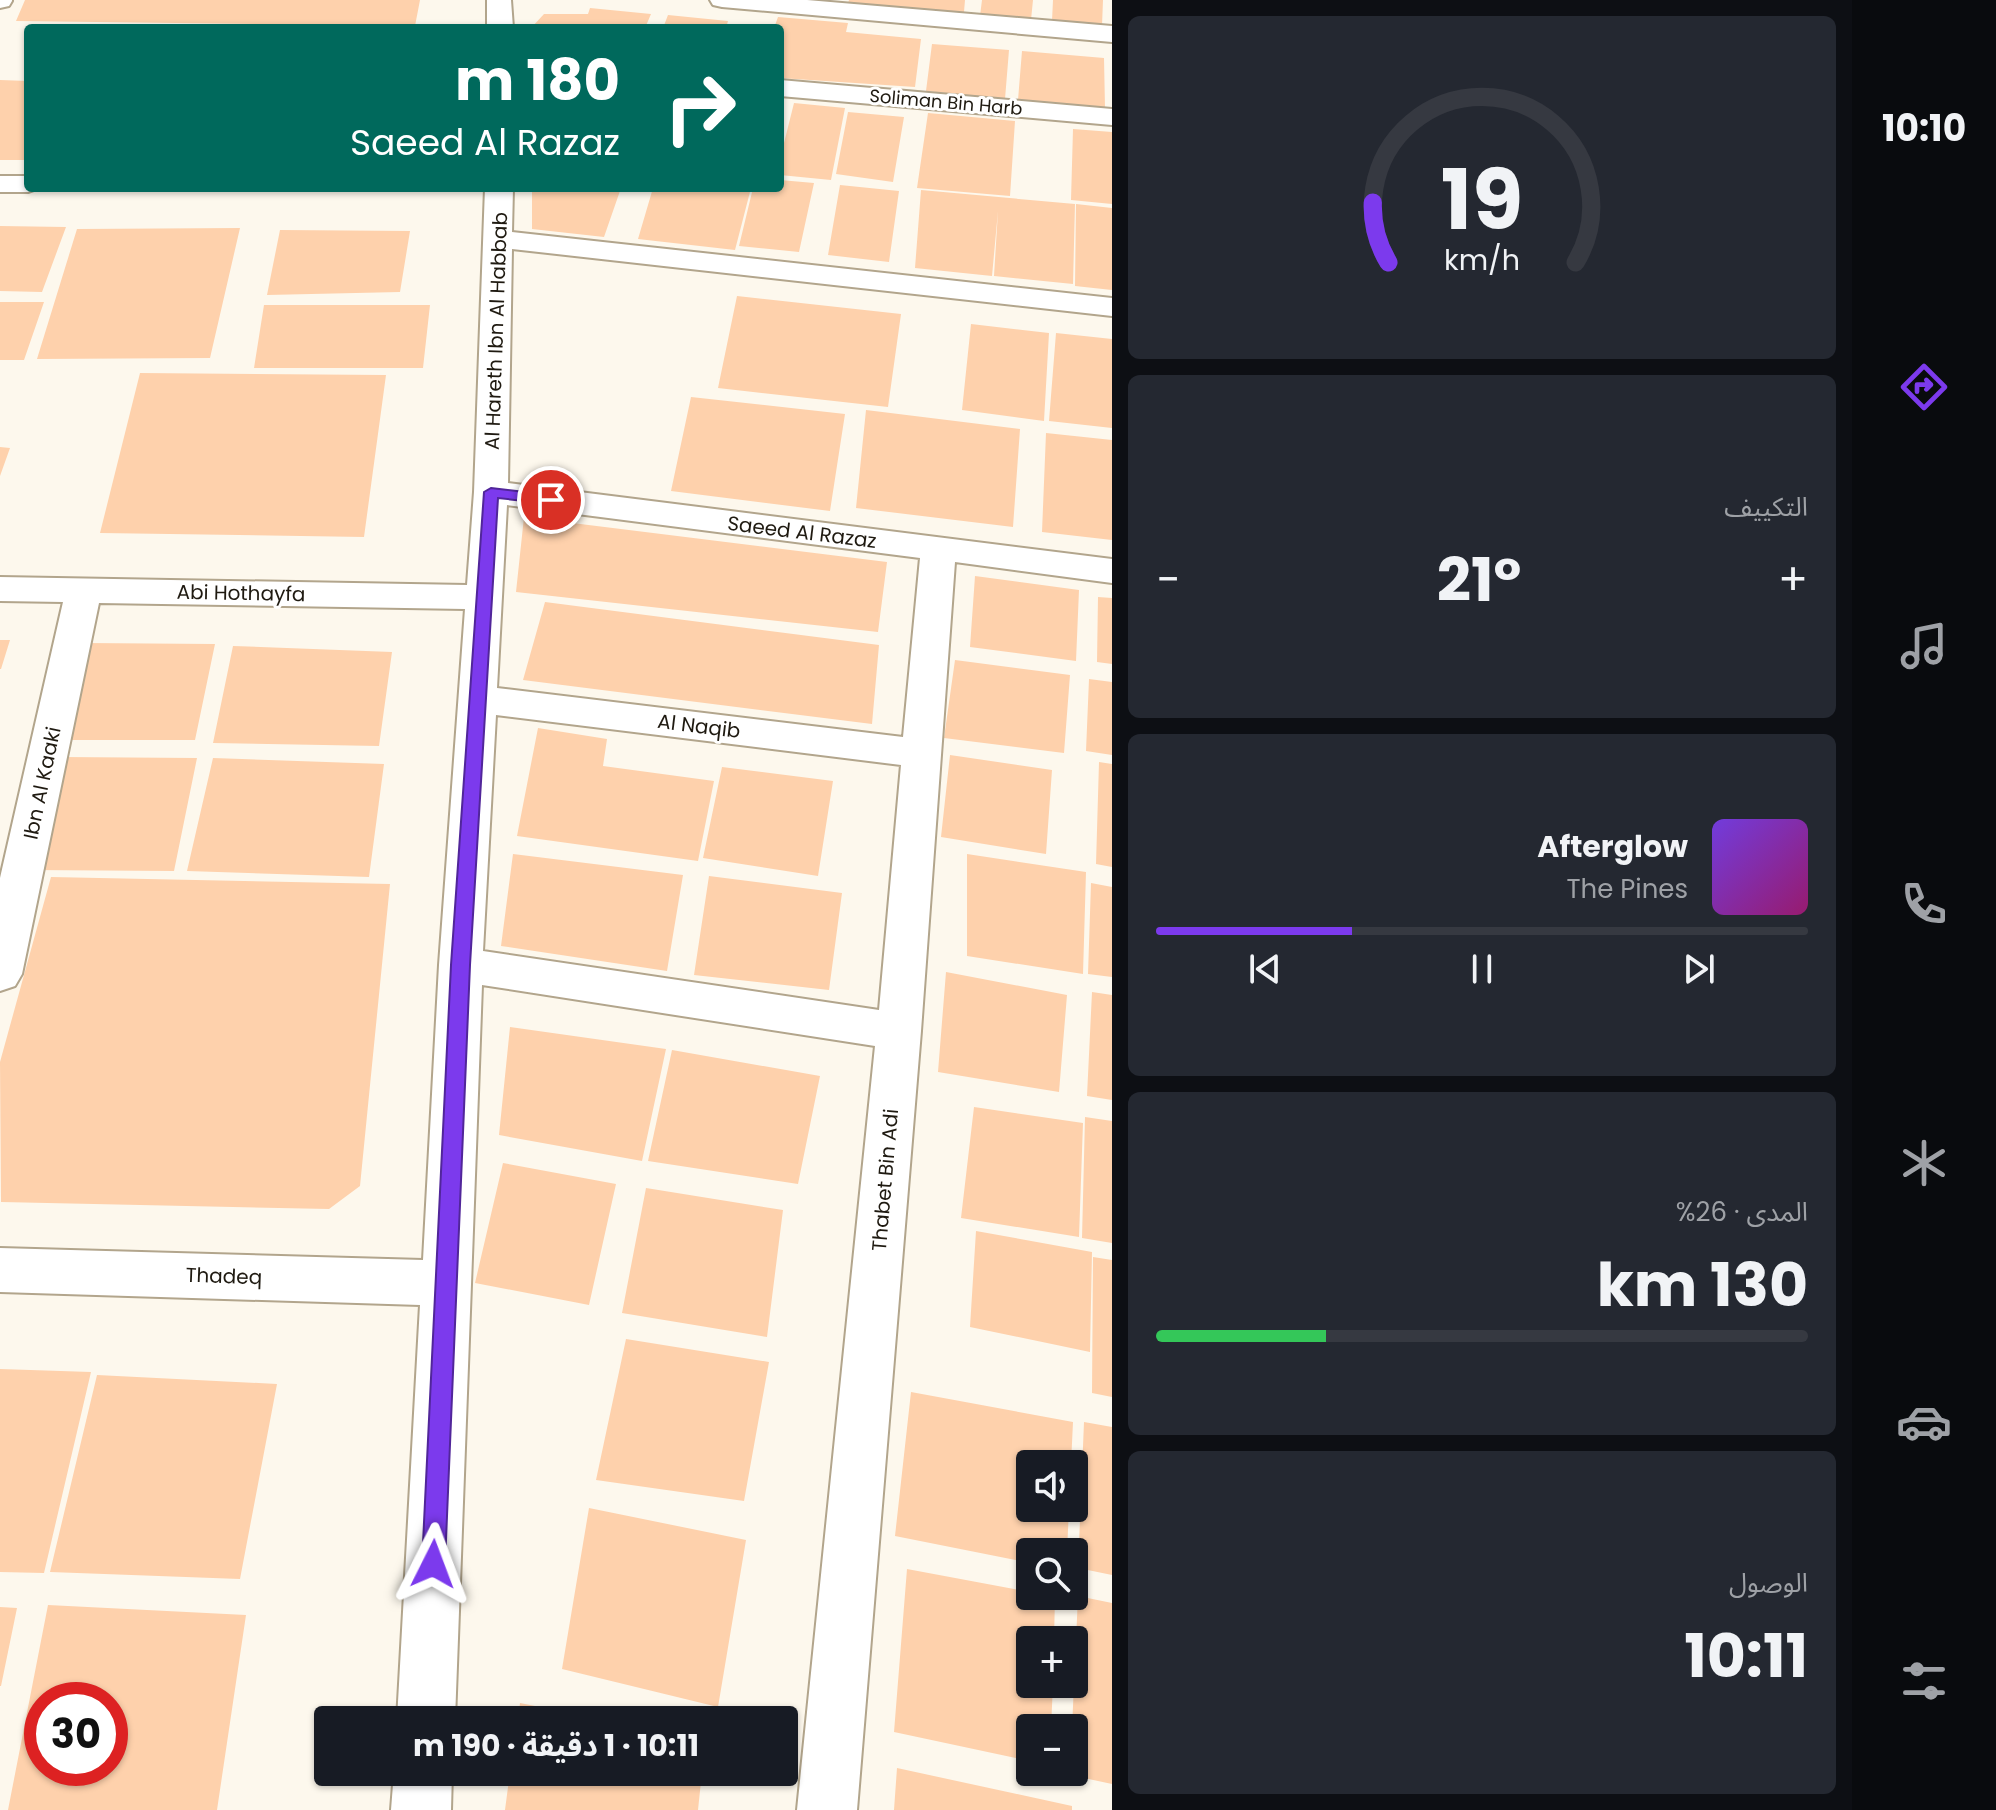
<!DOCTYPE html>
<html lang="ar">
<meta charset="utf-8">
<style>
body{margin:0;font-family:Poppins,"Noto Sans Arabic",sans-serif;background:#242831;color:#f1f3f6;direction:rtl;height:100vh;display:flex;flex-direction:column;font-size:30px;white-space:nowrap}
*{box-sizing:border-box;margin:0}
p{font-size:26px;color:#9ea1a6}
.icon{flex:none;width:44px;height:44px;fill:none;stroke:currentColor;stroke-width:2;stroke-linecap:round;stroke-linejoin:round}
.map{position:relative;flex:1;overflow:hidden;direction:ltr}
.sheet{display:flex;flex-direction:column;gap:16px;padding:16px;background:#0d0f14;width:740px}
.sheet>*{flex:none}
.top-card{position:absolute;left:24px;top:24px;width:760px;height:168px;border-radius:8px;box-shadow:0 2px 6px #0004;direction:rtl;background:#00695c;color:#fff;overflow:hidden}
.controls{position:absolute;left:1016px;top:1450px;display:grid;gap:16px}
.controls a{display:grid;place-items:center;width:72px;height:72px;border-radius:8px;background:#171b24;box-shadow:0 2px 6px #0004;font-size:40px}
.speed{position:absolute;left:24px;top:1682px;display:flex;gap:16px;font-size:40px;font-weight:700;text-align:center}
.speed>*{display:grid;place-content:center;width:104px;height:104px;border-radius:50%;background:#171b24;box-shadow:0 2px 6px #0004;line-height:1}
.speed .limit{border:12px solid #d22;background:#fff;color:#111}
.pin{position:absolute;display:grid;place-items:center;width:68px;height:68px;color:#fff;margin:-34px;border:4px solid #fff;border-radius:50%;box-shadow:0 2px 8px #0007}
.me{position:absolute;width:88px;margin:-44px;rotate:3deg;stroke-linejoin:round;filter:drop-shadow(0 0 6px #0008)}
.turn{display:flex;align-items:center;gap:28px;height:168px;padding:0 32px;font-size:36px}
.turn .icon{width:104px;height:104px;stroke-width:2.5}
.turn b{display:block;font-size:56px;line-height:68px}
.big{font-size:60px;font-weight:700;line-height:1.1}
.sheet .tile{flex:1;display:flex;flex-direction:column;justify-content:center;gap:12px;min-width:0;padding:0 28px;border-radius:12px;background:#242831}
.sheet .dial{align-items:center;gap:0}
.dial svg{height:208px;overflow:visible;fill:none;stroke:#363941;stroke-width:7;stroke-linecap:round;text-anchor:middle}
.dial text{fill:#f1f3f6;stroke:none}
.song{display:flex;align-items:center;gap:24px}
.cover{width:96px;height:96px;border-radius:12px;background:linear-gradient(135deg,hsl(260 70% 55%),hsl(320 70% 35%))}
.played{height:8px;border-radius:4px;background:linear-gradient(90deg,#7c3aed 30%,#363941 30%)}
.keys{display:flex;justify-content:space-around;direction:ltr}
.heat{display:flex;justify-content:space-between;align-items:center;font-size:44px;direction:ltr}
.charge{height:12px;border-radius:6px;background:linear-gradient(90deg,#34c759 26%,#363941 0)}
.trip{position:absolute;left:314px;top:1706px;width:484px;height:80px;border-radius:8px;background:#171b24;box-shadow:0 2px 6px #0004;font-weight:700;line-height:80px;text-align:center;direction:rtl}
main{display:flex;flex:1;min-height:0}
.tabs{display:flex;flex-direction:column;width:144px;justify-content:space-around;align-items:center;background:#090b0e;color:#9ea1a6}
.tabs .icon{width:56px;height:56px}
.tabs .on{color:#7c3aed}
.tabs b{font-size:36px;color:#f1f3f6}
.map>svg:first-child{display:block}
.building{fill:#fed1ac;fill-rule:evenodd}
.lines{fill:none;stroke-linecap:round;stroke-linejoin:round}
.street-casing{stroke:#b2a58c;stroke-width:4}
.street{fill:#fff;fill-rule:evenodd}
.route{fill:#7c3aed;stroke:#51269a;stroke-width:2}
.labels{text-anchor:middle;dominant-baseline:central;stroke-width:6;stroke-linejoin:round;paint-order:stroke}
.far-street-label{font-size:18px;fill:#1f1a11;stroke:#fff}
.street-label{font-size:20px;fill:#1f1a11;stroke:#fff}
</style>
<main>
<nav class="tabs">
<b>10:10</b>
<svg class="icon on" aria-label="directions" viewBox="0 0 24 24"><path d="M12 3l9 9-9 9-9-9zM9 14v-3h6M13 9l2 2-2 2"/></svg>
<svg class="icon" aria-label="music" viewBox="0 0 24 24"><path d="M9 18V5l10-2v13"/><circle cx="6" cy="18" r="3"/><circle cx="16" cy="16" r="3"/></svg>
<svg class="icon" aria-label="phone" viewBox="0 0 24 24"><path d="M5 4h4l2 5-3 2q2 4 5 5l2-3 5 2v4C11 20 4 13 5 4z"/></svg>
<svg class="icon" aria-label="climate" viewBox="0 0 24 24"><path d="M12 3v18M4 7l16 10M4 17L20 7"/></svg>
<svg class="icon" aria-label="car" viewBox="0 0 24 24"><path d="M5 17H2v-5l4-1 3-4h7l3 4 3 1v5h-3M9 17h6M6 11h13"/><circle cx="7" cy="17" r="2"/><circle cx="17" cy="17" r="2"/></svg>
<svg class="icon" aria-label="filters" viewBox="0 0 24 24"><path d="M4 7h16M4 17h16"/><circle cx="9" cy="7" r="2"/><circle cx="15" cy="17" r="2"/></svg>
</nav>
<section class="sheet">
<div class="tile dial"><svg viewBox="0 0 100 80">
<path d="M14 69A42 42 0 1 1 86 69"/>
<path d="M14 69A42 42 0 0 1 8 46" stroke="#7c3aed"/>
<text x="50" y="56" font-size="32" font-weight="700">19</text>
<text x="50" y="72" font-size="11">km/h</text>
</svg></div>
<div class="tile"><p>التكييف</p>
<div class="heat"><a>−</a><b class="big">21°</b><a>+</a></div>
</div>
<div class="tile">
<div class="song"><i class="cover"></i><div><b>Afterglow</b><p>The Pines</p></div></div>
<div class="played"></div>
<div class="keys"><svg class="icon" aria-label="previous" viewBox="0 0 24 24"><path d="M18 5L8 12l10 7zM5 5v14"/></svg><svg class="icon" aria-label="pause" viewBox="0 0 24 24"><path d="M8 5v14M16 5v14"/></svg><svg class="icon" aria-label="next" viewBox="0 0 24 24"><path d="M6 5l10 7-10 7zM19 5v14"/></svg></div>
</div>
<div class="tile"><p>المدى · 26%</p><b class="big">130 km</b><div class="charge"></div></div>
<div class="tile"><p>الوصول</p><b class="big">10:11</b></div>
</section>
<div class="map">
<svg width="1112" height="1810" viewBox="0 0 1112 1810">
<rect width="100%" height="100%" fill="#fdf8ed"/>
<path class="building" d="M25,0H420L415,26L16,21Z
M849,0H965L964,12L848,3Z
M982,0H1033L1031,20L980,16Z
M1053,0H1103L1102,26L1052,21Z
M590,8L651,14L645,28H531L544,14H588Z
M668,15L728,21L726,28H663Z
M778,17L848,23L846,32L921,39L915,87L780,78V28H774Z
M932,44L1009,50L1005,99L926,91Z
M1022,51L1104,58L1105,108L1018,100Z
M0,80L28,81V160H0Z
M794,103L845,108L831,180L780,175V159Z
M848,112L904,117L893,182L836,174Z
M928,113L1015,121L1010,196L917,188Z
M1073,129L1112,132V204L1071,200Z
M780,180L814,183L799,252L739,246L753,188H780Z
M840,185L899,191L889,262L828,255Z
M532,188H621L604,237L532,229Z
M653,188H751L735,250L638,239Z
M921,190L1075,204L1073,284L994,276L998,211L992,276L915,268Z
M1076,204L1112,208V290L1075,286Z
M0,226L66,227L42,292L0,291Z
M240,228L210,358L37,359L77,229Z
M280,230L410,231L400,292L267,295Z
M737,296L901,314L888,407L718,388Z
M0,302H44L24,360H0Z
M264,305H430L423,368H254Z
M971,324L1049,333L1044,421L962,410Z
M1056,333L1112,339V428L1049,421Z
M140,373L386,375L364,537L100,533Z
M691,397L845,414L830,511L671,491Z
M866,410L1020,429L1013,527L856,508Z
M1046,433L1112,440V540L1042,532Z
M0,447L10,448L0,476Z
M524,517L887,562L878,632L516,592Z
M975,576L1079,590L1076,661L970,647Z
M1098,597L1112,598V664L1097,662Z
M545,602L879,645L872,724L523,680Z
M0,640H10L1,669H0Z
M84,643L215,644L195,740H57Z
M233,646L392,652L379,746L213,743Z
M955,660L1070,675L1064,753L944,738Z
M1089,679L1112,682V755L1086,751Z
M538,728L607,739L603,766L714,781L698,861L517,836Z
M950,755L1052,770L1046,854L941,837Z
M62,757L197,758L174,871L30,870Z
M213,758L384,764L369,877L187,871Z
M1099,762L1112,764V867L1096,864Z
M722,767L833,781L818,876L703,858Z
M513,854L683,875L667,971L501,946Z
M967,854L1086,872L1083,974L967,956Z
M709,876L842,893L829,990L694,975Z
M51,877L390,884L360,1186L329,1209L1,1202L0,1062Z
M1091,883L1112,887V977L1088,974Z
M946,972L1067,995L1059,1092L938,1072Z
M1092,992L1112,995V1100L1087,1096Z
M510,1027L666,1049L642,1161L499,1135Z
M672,1050L820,1076L798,1184L648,1161Z
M974,1107L1083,1123L1079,1237L961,1218Z
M1085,1117L1112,1121V1243L1082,1238Z
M503,1163L616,1184L589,1305L475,1283Z
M646,1188L783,1210L767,1337L622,1313Z
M976,1231L1092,1252L1090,1352L970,1327Z
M1093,1257L1112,1260V1397L1092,1393Z
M626,1339L769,1362L744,1501L596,1480Z
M0,1369L91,1372L44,1573L0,1572Z
M97,1375L277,1384L240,1579L50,1572Z
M911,1392L1073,1422L1071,1464H1030V1508H1069L1067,1552H1030V1563L895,1536Z
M1084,1422L1112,1427V1575L1078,1568Z
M589,1508L746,1540L718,1707L562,1669Z
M907,1569L1030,1592V1596L1055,1597L1054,1640H1030V1684H1053L1051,1728H1030V1761L894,1732Z
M1078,1596L1112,1603V1784L1070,1775L1074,1772L1072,1728Z
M48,1605L246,1615L217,1810H8ZM42,1700H110V1768H42Z
M0,1607L17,1608L1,1686H0Z
M520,1703L600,1719V1720H518Z
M897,1768L1072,1806V1810H894Z
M510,1772H702L698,1810H505Z"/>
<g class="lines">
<defs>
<path id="street" d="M0,0H12V1L9,6L0,8Z
M487,0H511L513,28H487Z
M710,0H807L1112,26V42L722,7L713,5Z
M780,80L1112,109V125L780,96Z
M0,176H28V188H39L28,192H0Z
M485,188H513L512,232L1112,298V316L512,249L508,483L1112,559V583L955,562L921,1031L857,1810H797L875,1046L482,985L455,1720H397L420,1305L0,1292V1248L423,1260L439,965L465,609L99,603L22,974L15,986L0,991V878L63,602L0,601V577L467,585L474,492ZM507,505L920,558L903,737L497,688ZM496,715L901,765L879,1010L483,951Z
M394,1772H452L451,1810H391Z"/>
</defs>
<use href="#street" class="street-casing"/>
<use href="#street" class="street"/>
</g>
<path class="route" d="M491,488L551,495L558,500L551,504L498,498L470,965L445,1564L442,1572L433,1576L425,1572L422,1564L451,965L484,492Z"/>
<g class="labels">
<g class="far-street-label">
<text transform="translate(946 102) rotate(5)">Soliman Bin Harb</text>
</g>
<g class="street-label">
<text transform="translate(496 331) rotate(-88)">Al Hareth Ibn Al Habbab</text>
<text transform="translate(802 532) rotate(7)">Saeed Al Razaz</text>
<text transform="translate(241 593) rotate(1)">Abi Hothayfa</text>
<text transform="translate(699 726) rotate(7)">Al Naqib</text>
<text transform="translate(42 783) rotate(-78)">Ibn Al Kaaki</text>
<text transform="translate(885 1180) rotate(-85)">Thabet Bin Adi</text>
<text transform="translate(224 1276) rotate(2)">Thadeq</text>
</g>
</g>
</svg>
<div class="controls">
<a><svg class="icon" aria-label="sound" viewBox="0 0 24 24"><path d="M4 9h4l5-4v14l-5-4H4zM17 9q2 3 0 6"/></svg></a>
<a><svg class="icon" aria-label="search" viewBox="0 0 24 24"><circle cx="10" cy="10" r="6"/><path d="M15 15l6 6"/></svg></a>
<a>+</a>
<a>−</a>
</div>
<div class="speed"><div class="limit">30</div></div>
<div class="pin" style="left:551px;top:500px;background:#d93025"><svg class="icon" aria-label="arrive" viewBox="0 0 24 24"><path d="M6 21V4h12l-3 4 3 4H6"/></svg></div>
<svg class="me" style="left:433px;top:1564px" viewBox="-20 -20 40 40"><path d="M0-17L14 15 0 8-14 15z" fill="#7c3aed" stroke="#fff" stroke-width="4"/></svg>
<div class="trip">10:11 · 1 دقيقة · 190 m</div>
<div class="top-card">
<div class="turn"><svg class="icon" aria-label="right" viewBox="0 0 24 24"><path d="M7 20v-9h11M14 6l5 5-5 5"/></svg><div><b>180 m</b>Saeed Al Razaz</div></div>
</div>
</div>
</main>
